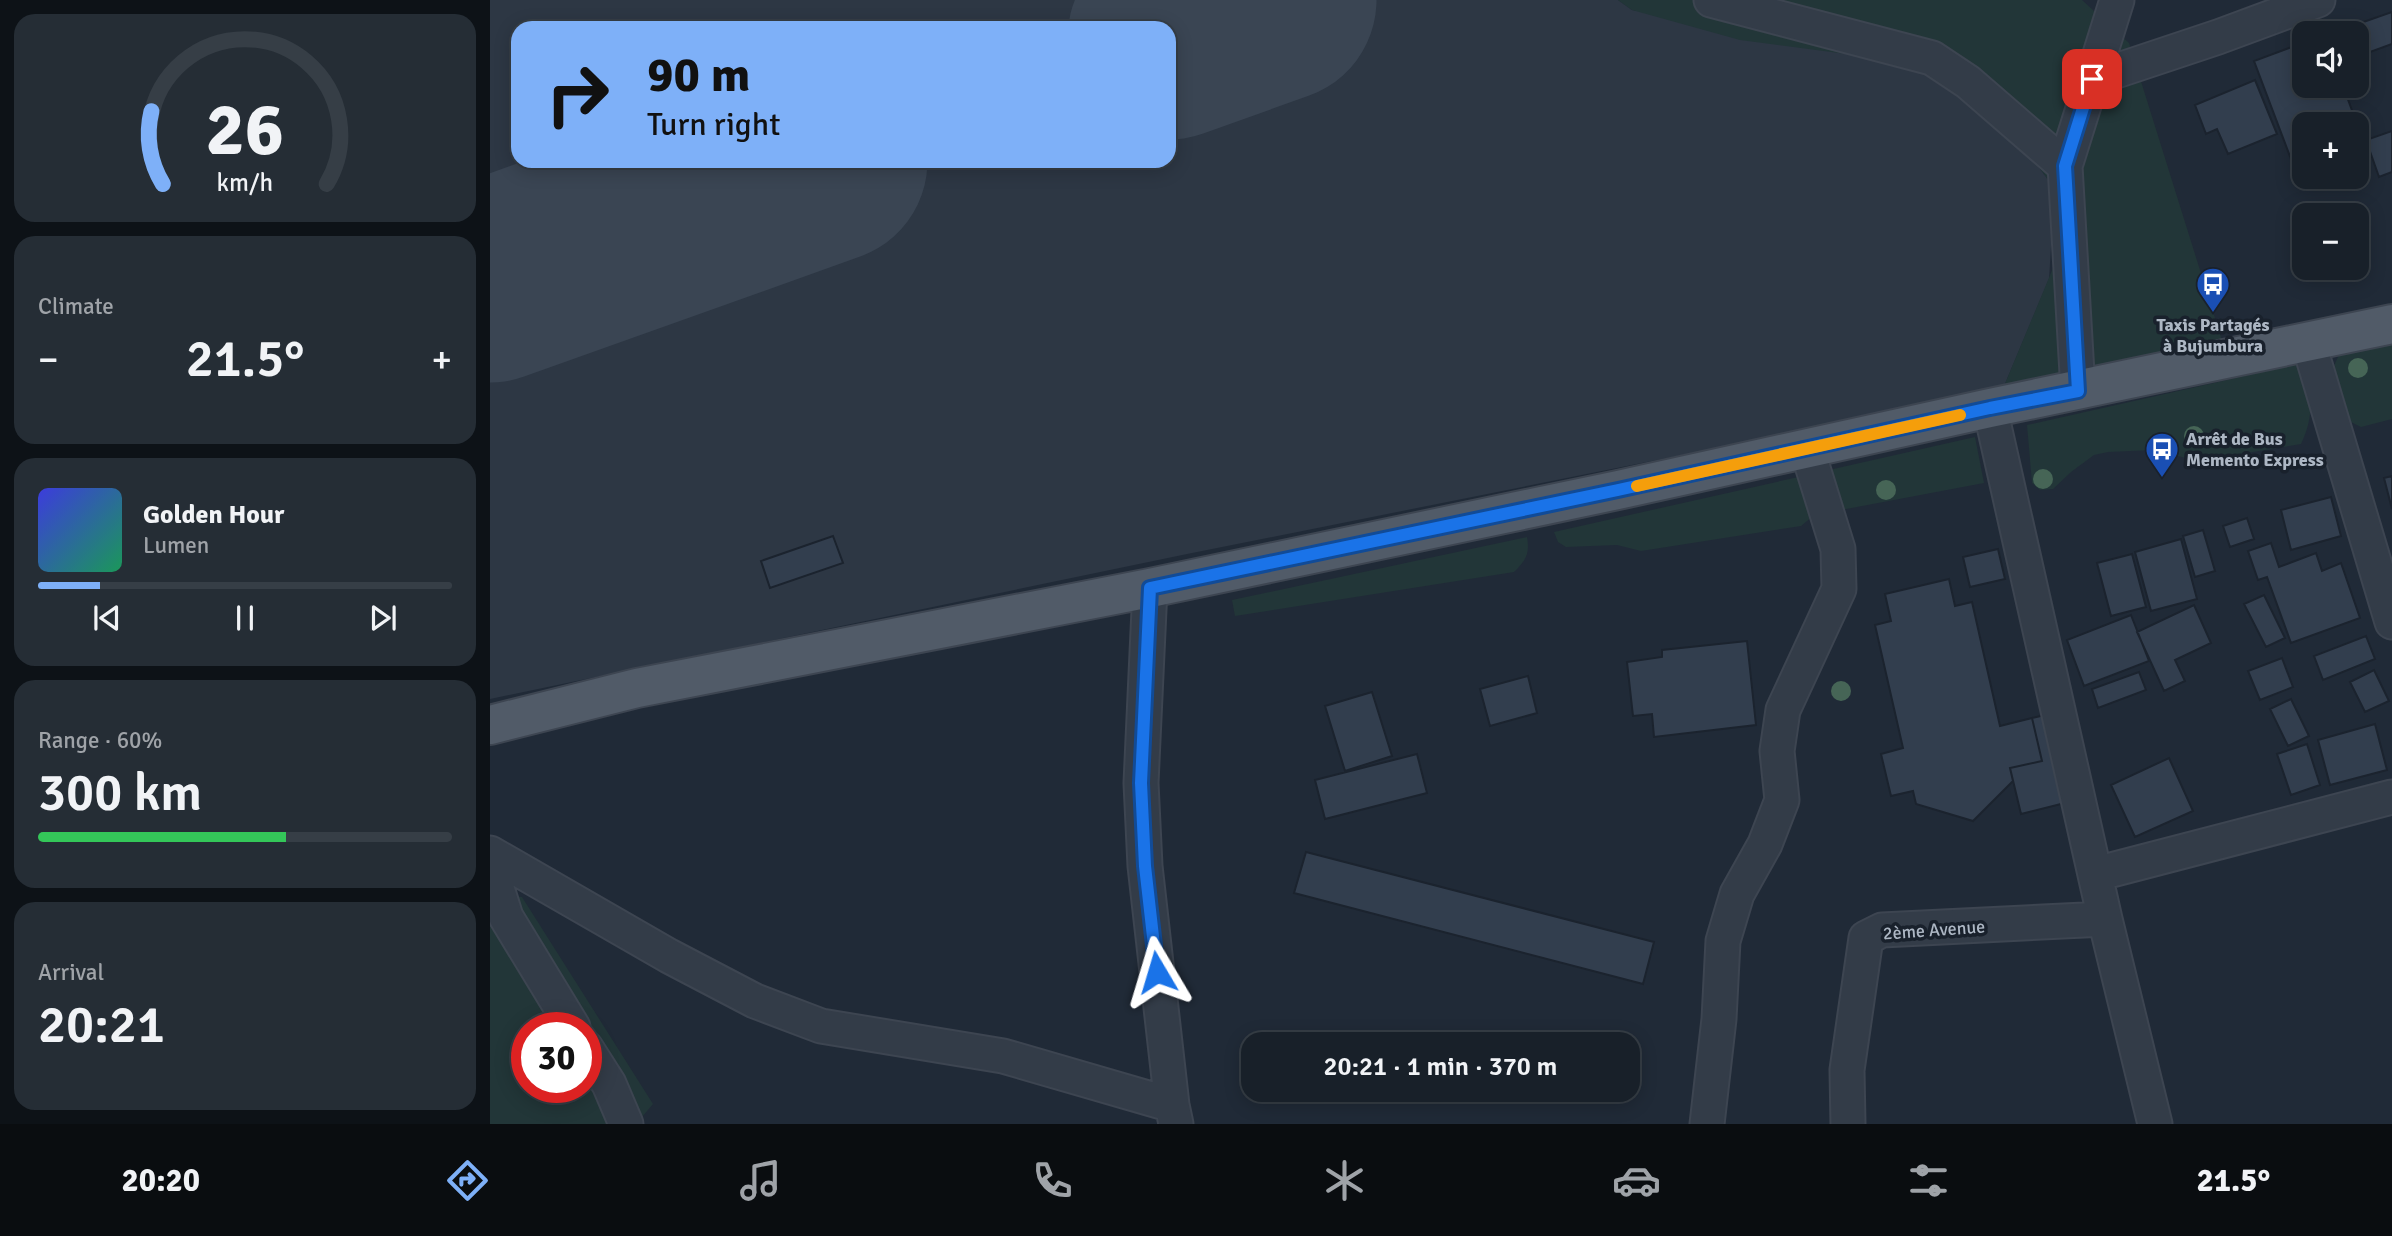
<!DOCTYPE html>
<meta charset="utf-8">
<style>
body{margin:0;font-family:Signika,sans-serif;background:#252d35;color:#f1f3f6;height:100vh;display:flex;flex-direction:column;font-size:26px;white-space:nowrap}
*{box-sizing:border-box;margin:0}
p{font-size:23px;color:#9fa3a8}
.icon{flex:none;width:38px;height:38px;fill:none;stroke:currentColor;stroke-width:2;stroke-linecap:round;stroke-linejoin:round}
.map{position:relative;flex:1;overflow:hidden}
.side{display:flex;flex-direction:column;gap:14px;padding:14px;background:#0d1217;width:490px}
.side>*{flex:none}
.hud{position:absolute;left:21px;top:21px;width:665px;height:147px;border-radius:21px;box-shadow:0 4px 18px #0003,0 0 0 2px #363e46;background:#7eb0f8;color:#111;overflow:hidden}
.tools{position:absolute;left:1802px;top:21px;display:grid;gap:14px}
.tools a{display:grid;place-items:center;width:77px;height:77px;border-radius:14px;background:#182029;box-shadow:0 4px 18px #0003,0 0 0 2px #363e46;font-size:35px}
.speed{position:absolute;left:21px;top:1012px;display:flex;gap:14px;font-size:35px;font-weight:700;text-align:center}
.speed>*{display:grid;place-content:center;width:91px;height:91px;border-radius:50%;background:#182029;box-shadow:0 4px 18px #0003,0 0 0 2px #363e46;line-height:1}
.speed .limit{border:10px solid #d22;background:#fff;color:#111}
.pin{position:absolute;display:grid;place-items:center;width:60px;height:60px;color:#fff;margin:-30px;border-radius:14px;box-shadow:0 4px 10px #0006}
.me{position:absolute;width:77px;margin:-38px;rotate:353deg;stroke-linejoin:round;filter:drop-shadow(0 0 5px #0008)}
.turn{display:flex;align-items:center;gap:24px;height:147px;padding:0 21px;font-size:32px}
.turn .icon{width:91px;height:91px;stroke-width:2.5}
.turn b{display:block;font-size:49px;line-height:60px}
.big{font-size:52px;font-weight:600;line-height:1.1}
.side .card{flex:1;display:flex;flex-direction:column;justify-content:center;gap:10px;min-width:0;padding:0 24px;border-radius:21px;background:#252d35}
.side .dial{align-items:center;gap:0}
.dial svg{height:182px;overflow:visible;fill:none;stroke:#363e46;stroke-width:7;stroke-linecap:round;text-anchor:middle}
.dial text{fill:#f1f3f6;stroke:none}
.song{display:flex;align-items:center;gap:21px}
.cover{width:84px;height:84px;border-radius:10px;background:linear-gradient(135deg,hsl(240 70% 55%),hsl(150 70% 35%))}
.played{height:7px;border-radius:4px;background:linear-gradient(90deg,#7eb0f8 15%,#363e46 15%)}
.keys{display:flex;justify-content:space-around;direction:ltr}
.heat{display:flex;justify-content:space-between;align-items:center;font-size:38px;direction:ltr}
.charge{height:10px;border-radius:5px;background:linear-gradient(90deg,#34c759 60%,#363e46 0)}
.trip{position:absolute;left:751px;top:1032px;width:399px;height:70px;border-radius:21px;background:#182029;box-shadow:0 4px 18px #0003,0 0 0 2px #363e46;font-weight:600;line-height:70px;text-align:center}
.tab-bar{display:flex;height:112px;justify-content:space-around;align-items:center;background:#0a0d10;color:#9fa3a8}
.tab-bar .icon{width:49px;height:49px}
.tab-bar .selected{color:#7eb0f8}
.tab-bar b{font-size:32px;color:#f1f3f6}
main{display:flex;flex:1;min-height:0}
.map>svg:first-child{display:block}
.airport{fill:#2d3744;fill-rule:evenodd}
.green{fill:#223638;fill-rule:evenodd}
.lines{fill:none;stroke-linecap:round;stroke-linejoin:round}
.runway{stroke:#3a4553;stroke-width:203}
.building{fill:#323e4e;stroke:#1b232e;stroke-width:2}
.minor-casing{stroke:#3d4551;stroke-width:37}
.major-casing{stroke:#3d4551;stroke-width:42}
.minor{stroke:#333c48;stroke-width:33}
.major{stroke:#515b68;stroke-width:38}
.tree{fill:#466556}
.route-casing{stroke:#114b97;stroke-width:18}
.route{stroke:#1a73e8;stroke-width:12}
.slow{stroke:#f59e0b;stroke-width:12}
.labels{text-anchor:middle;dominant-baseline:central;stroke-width:7;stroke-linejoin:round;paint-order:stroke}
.poi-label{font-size:18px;font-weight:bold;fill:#adb7c4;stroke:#19212c}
.street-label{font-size:18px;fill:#adb7c4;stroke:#19212c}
</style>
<main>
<section class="side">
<div class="card dial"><svg viewBox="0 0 100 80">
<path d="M14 69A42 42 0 1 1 86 69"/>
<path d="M14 69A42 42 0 0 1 9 37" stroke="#7eb0f8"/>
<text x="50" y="56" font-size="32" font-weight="700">26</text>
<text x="50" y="72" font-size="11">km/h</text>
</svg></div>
<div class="card"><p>Climate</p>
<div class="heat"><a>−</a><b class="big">21.5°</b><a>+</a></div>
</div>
<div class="card">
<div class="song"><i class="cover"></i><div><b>Golden Hour</b><p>Lumen</p></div></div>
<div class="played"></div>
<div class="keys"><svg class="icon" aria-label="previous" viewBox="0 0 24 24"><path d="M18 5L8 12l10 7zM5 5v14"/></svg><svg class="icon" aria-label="pause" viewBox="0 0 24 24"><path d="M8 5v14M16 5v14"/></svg><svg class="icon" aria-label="next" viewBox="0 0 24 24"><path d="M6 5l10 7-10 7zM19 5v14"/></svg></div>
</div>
<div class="card"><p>Range · 60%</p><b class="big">300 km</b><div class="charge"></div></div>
<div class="card"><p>Arrival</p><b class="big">20:21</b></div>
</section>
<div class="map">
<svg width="1902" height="1124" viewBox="0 0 1902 1124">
<rect width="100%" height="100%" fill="#202a37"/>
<path class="airport" d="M0,0H1128L1142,10L1440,65L1509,114L1571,197L1562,231L1559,279L1512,391L697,554L0,699ZM28,28H679V161H28Z"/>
<path class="green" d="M1128,0H1592L1639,43L1734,347L1512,391L1580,227L1571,197L1509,114L1440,65L1250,40L1142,10Z
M1902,342V419L1871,427L1859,421C1850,398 1834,377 1850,354Z
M1813,363C1820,394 1826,413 1811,444L1708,461L1664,450L1618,452L1604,455L1581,472L1563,489L1550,490L1542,483L1537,425Z
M1485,437L1494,483L1351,510L1339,470Z
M1313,476L1323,516L1311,526L1151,551L1127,545L1076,547L1068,542L1064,532Z
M1037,537C1040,554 1036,560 1024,572L745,616L742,600Z
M0,893L32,897L163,1104L146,1124H0ZM37,1027H96V1087H37Z"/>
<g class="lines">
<path class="runway" d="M679,38L785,0
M0,281L336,161"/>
</g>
<path class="building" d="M1902,12V44L1872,55L1867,33H1864L1862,26Z
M1815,42V86H1853L1867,124H1815V172L1807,175L1764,61Z
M1765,80L1787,134L1738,154L1727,129L1716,134L1705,105Z
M1867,124L1876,149L1867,152Z
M1902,131V172L1889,177L1876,140Z
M1902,476V509L1894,478Z
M1841,497L1851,536L1801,550L1791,510Z
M1757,518L1764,539L1740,547L1733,526Z
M1713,530L1725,571L1705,577L1693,536Z
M343,536L353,563L280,588L271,561Z
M1691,539L1707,599L1661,611L1645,552Z
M1781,543L1789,567L1826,553L1832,571L1851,563L1870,618L1801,643L1777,577L1768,580L1758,551Z
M1508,549L1515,579L1480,587L1473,557Z
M1642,554L1656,607L1621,616L1607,563Z
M1459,579L1465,606L1482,602L1510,726L1542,718L1552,761L1520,768L1523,781L1483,821L1426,804L1423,791L1401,796L1391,754L1413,748L1385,625L1401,621L1395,594Z
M1774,595L1795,638L1776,647L1754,604Z
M1704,605L1721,643L1685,660L1695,681L1674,691L1647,632Z
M1641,615L1659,661L1594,686L1577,640Z
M1876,636L1885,659L1833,680L1824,656Z
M1257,641L1266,725L1164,737L1162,714L1143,716L1137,662L1172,657V650Z
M1792,658L1803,687L1770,700L1758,671Z
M1884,670L1899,701L1875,712L1860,682Z
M1649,672L1656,690L1608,708L1602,689Z
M1038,676L1047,713L1000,726L990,689Z
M882,692L902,756L855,771L835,706Z
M1801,699L1819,736L1798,746L1780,709Z
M1555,715L1575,803L1531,814L1520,768L1552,761L1542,718Z
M1885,724L1897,770L1840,785L1828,740Z
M1817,744L1830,785L1801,795L1787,754Z
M927,754L937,793L835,819L825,780Z
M1679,758L1703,811L1645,837L1621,785Z
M816,852L1164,942L1153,984L804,893Z"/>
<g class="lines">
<defs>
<path id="minor" d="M1221,0L1442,58L1478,82L1575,166L1588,391
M1602,79L1728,37L1828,0
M1575,166L1627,0
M1818,341L1902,622
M1500,408L1615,919L1665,1124
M660,588L651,783L655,866L682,1105L686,1124
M0,853L179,956L265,1001L331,1026L513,1056L682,1105
M0,866L16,917L83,1027
M1606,874L1902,797
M96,1048L119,1084L136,1124
M1217,1124L1229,1019L1233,941L1247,894L1275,844L1292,800L1287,751L1293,710L1349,589L1348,549L1317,449
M1358,1124L1357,1070L1376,938L1392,930L1615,919"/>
<path id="major" d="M0,725L147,688L660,588L1128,490L1500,408L1902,324"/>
</defs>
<use href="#minor" class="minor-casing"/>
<use href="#major" class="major-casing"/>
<use href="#minor" class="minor"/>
<use href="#major" class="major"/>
</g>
<g class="tree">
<circle cx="1868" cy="368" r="10"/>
<circle cx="1704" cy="436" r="10"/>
<circle cx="1553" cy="479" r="10"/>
<circle cx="1396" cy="490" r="10"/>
<circle cx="1351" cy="691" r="10"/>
</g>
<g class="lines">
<defs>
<path id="route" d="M667,972L655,866L651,783L660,588L1128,490L1500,408L1588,391L1575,166L1602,79"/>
</defs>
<use href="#route" class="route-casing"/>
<use href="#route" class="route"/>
<path class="slow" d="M1147,486L1470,415"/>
</g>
<defs>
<symbol id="bus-pin" viewBox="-11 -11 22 30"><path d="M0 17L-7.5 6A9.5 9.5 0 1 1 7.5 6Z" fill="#1a4fb4" stroke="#19212c"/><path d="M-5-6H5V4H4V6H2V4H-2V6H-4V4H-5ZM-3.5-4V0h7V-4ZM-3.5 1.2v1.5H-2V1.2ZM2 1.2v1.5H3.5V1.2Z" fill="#fff"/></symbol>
</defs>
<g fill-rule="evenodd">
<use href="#bus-pin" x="1704" y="265" width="38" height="52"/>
<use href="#bus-pin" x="1653" y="430" width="38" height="52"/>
</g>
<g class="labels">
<g class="poi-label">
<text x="1723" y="325">Taxis Partagés<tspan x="1723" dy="21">à Bujumbura</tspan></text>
<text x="1696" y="439" text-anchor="start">Arrêt de Bus<tspan x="1696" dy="21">Memento Express</tspan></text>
</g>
<g class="street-label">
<text transform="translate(1444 930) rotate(-4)">2ème Avenue</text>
</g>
</g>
</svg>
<div class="tools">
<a><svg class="icon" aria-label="sound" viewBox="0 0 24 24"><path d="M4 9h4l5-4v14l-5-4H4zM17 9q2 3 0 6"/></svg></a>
<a>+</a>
<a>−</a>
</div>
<div class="speed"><div class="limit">30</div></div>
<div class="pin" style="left:1602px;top:79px;background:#d93025"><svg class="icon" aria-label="arrive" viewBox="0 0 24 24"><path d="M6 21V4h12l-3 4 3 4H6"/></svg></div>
<svg class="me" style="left:667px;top:972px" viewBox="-20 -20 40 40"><path d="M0-17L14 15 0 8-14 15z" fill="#1a73e8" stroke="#fff" stroke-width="4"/></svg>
<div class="trip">20:21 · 1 min · 370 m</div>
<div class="hud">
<div class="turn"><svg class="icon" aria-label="right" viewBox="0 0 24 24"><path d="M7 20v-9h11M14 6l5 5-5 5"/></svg><div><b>90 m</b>Turn right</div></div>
</div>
</div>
</main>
<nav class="tab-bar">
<b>20:20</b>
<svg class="icon selected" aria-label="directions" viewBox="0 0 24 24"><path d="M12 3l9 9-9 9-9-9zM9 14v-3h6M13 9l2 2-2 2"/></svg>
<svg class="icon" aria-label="music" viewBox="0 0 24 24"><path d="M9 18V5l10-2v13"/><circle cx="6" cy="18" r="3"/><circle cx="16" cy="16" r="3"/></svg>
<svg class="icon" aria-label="phone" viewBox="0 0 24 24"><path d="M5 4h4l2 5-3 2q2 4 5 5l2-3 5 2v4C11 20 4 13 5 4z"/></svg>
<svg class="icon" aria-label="climate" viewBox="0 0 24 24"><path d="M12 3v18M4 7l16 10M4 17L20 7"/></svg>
<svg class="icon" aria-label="car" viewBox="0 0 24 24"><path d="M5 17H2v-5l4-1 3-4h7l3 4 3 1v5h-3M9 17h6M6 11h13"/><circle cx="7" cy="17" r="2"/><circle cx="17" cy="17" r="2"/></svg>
<svg class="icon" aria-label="filters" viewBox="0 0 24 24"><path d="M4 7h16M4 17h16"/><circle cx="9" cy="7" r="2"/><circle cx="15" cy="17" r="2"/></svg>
<b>21.5°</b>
</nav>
